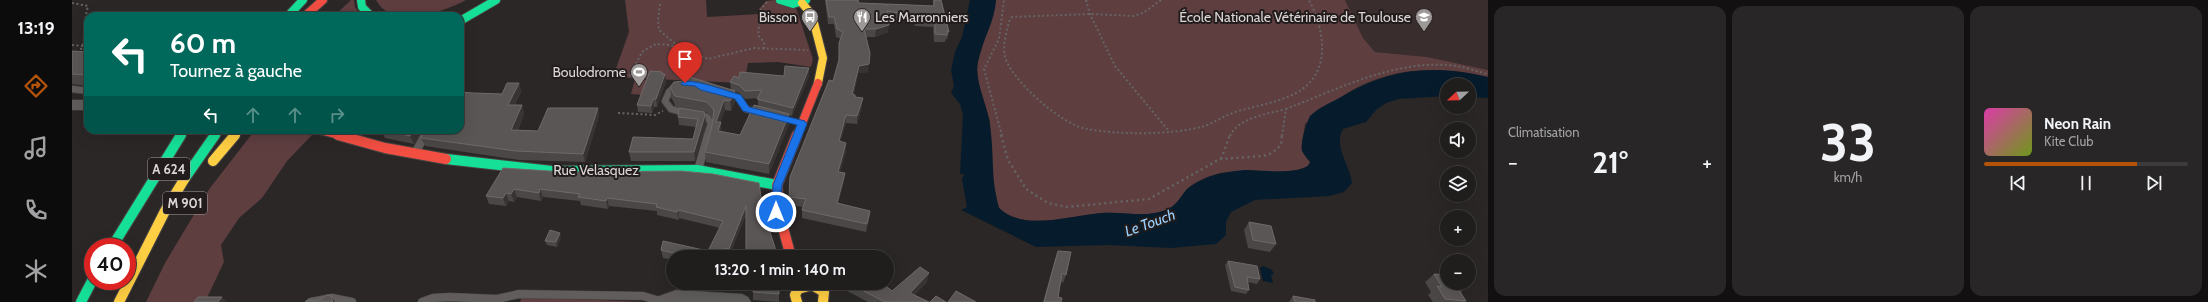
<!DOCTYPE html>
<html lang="fr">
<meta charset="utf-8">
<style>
body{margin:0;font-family:Cabin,sans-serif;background:#282626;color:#f1f3f6;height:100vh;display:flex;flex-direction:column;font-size:15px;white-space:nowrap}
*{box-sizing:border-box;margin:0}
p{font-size:13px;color:#a2a2a4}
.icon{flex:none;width:22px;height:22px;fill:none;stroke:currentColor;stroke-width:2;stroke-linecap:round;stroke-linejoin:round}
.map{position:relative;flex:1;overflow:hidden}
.panel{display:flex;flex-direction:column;gap:6px;padding:6px;background:#121010;width:720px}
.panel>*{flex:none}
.banner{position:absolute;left:12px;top:12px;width:380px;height:122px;border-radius:12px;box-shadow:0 4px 16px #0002,0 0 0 1px #3d3b3b;background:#00695c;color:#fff;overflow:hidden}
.needle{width:26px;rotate:248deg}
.buttons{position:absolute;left:1368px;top:78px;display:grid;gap:8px}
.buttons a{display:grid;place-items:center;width:36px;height:36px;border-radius:50%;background:#201d1d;box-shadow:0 4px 16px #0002,0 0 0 1px #3d3b3b;font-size:20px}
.speed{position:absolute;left:12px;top:238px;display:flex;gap:8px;font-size:20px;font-weight:700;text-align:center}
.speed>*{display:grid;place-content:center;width:52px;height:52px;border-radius:50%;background:#201d1d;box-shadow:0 4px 16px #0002,0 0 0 1px #3d3b3b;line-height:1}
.speed .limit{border:6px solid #d22;background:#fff;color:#111}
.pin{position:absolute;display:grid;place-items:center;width:34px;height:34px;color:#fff;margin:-41px -17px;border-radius:50% 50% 50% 0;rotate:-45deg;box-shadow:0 0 4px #0007}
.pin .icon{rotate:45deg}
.me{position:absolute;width:44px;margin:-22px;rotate:0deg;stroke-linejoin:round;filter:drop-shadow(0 0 3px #0008)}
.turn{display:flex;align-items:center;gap:14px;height:84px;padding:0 20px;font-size:18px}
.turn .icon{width:52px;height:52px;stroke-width:2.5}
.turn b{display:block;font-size:28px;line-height:34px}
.lanes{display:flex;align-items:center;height:38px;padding:0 20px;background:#0003;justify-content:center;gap:20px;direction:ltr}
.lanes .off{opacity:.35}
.big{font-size:30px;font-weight:800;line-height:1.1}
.panel .card{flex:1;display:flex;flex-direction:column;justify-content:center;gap:6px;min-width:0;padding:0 14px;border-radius:12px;background:#282626}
.panel .dial{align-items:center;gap:0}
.dial b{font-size:52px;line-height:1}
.song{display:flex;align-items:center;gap:12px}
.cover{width:48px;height:48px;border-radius:6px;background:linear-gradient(135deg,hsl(320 70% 55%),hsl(80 70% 35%))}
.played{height:4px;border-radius:2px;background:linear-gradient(90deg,#b45309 75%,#3d3b3b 75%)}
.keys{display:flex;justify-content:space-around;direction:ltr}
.heat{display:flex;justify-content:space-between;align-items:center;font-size:22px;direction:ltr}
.panel .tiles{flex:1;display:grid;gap:6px;grid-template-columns:repeat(3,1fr)}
.trip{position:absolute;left:594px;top:250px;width:228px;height:40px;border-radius:20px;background:#201d1d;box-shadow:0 4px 16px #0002,0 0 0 1px #3d3b3b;font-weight:800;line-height:40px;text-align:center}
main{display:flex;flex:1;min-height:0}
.dock{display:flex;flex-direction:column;width:72px;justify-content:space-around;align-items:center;background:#0d0c0c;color:#a2a2a4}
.dock .icon{width:28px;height:28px}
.dock .current{color:#b45309}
.dock b{font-size:18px;color:#f1f3f6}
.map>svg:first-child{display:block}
.built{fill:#392d2d}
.green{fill:#5f3e40}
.water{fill:#061c2c}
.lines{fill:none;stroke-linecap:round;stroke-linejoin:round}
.lane-far1-casing{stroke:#484444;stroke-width:8}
.lane-casing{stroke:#484444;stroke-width:9}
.street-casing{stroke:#484444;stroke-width:1}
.fast-far1-casing{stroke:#484444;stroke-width:10}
.fast-casing{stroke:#484444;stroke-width:12}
.slow-far1-casing{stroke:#484444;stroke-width:10}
.slow-casing{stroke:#484444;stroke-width:12}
.jam-far1-casing{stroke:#484444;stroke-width:10}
.jam-casing{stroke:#484444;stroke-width:12}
.path-far1{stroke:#666464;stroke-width:2;stroke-dasharray:2 2.5;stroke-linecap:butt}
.path{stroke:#666464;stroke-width:2.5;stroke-dasharray:2 3.5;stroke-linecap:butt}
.lane-far1{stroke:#615d5d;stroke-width:6}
.lane{stroke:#615d5d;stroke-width:8}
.street{fill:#615d5d;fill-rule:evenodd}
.fast-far1{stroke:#16e098;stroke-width:8}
.fast{stroke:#16e098;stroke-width:10}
.slow-far1{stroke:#ffcf43;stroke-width:8}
.slow{stroke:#ffcf43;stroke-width:10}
.jam-far1{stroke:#f24e42;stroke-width:8}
.jam{stroke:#f24e42;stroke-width:10}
.wall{fill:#4b4747;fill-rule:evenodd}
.shaded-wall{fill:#383434}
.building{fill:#5b5656;stroke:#6f6a6a}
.route{fill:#1a73e8;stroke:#114b97}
.labels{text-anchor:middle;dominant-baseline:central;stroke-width:4;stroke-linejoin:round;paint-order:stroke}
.shield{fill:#231c1c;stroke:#a49f9f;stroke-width:1}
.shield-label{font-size:13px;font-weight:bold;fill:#dcd7d7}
.poi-label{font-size:14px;fill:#dcd7d7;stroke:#231c1c;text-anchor:end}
.street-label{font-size:14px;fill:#dcd7d7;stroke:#231c1c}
.water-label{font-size:15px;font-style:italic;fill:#97d1ff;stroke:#231c1c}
</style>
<main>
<nav class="dock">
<b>13:19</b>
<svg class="icon current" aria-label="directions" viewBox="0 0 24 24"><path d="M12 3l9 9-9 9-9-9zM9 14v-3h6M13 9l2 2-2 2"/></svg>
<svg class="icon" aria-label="music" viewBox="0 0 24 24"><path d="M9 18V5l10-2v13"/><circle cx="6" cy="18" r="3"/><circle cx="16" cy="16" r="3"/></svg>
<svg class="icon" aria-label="phone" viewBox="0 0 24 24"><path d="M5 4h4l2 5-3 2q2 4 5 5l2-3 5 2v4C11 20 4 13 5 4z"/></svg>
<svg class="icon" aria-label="climate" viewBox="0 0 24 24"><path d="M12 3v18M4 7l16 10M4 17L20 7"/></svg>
</nav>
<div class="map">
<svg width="1416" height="302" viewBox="0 0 1416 302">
<rect width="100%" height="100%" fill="#2b2727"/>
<path class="built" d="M1273,0H1416V70L1354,57L1303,52L1291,38Z"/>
<path class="green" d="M279,0H282L283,7L289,16H262Z
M304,0H394C373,12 318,29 304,0Z
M553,0H634L635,17L688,14L687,9L694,1L703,0L724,8L741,59L739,67L706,62L676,63L673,80L668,83L541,77L557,32Z
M924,0H1273L1291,38L1303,52L1355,57L1416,70V77C1372,67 1330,66 1288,86C1269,95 1251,112 1233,124C1231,142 1226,147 1238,162V165C1211,179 1177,167 1148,173C1137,176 1124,181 1115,189C1109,196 1105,205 1096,209C1074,219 1053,211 1030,213C1001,215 951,232 927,208L920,176L918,121L907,85L905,70L906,62Z
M563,79L575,80L571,95L559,94Z
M183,130H221L240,135L215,161L190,198L167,218L149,245L152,262L133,302H74L93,263L138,188Z
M450,297L573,302H448Z"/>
<path class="water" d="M898,0H924C923,22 910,40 906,61C902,81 914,101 917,120C923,150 918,178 927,208C951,232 1001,215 1030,213C1053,211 1074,219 1096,209C1105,205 1109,196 1115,189C1121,184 1129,180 1136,177C1148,173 1160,171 1172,170C1184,169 1234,177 1238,162C1236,159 1232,155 1230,151C1228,144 1234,124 1238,116C1246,108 1258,103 1269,97C1318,68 1361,64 1416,77V98L1397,97V85H1375V96L1327,99L1314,103L1304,110L1294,122L1271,129C1261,147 1278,165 1280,183L1272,192L1258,196L1183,200L1159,212L1154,222V235L1144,244L1099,248L1036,245L964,247L889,210L895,207L890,180L892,174H888L891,114L888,104L879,93L882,86L879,70L883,52L890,37Z
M1191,266L1200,270L1202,274L1199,275L1201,283L1191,281L1188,268Z"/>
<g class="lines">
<defs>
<path id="lane-far1" d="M605,86L597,92L593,101L599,109L615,113
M0,89L16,91
M653,93L666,97L674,109L688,113
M625,115L635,117L639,123L635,136
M353,136L356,130"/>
<path id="lane" d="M343,153L353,135
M626,170L636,135
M239,302L260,298L280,302
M350,302L361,298L378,297L425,299L447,294L571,296L591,302"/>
<path id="street" d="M0,100H16V110H0Z
M604,290L670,294L676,297L679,302H582L585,297Z"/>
<path id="fast-far1" d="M289,0L290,7L299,16
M708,0L721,4L734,0
M216,16L231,0
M388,21L424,0
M108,136L112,130
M143,136L147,130"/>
<path id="fast" d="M374,159L480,171L625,170L705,185
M113,178L143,135
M40,247L109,135
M9,302L21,279"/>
<path id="slow-far1" d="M730,3L740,15L751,58L746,83
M162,136L167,130"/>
<path id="slow" d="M141,161L163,135
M47,302L93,211L113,178
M725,302L723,295L726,289L740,285L752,292L751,302"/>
<path id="jam-far1" d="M233,16L251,0
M248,130L270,136
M725,136L746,83"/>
<path id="jam" d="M266,135L313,148L374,159
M719,257L707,213L705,185L725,135"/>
</defs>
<use href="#lane-far1" class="lane-far1-casing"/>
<use href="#lane" class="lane-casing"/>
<use href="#street" class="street-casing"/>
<use href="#fast-far1" class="fast-far1-casing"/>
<use href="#fast" class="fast-casing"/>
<use href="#slow-far1" class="slow-far1-casing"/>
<use href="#slow" class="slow-casing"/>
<use href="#jam-far1" class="jam-far1-casing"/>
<use href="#jam" class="jam-casing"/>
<path class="path-far1" d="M1014,0L1018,14L1043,66L1096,130
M1089,0L1071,13L1062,16L1018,14L940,17C936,21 936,28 934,34C932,43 931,51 934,60C944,84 990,125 1015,129C1048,135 1101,135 1133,126C1143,122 1152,116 1163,112C1183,106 1205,103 1224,93C1260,74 1253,31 1237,0
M0,3L16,6C12,20 13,32 11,46
M588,4L586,21L587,30L607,47
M0,45L11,46L6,54
M692,49V42L686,35L689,9L695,2
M558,76L570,52L584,44L598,45L636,59L682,48L736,50
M546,113L583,115L591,111
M930,136L912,69L927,39L932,0
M1158,136C1167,117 1196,114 1214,109
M1210,136L1214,109C1266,89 1320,61 1377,65C1391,66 1403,71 1416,74"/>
<path class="path" d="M929,135L936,160L954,189L976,203L994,207L1077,199L1148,159L1191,156L1200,153L1209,145L1210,135
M1149,159L1158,135"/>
<use href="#lane-far1" class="lane-far1"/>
<use href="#lane" class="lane"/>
<use href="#street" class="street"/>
<use href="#fast-far1" class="fast-far1"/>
<use href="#fast" class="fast"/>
<use href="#slow-far1" class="slow-far1"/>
<use href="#slow" class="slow"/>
<use href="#jam-far1" class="jam-far1"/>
<use href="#jam" class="jam"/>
</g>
<path class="wall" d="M753,0H786L787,3L861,6V0H869L877,32L875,39H874L873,42H862L861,27L843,26L842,23L816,19V32L803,37H794L796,72L786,73L782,94L790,106L785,124L774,123L768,142L774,151L768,172L773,173L772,181L766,204L798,211L797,219L794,232L730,218V210L731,207L717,205L718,177L761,81L766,62L769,39L764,37L762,24H756Z
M0,51L16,52V86L0,84Z
M737,68V76L720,116L717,115V124L697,174L634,162L633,152L640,126L641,119L636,113L604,107L599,97L598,87L659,89L658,82L667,78L712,76ZM663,91L668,93L673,99L686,98V106L668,135L649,131L648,122L653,110L659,111L663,101Z
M590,72L594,82L585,107H582L580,113L566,112L565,105Z
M447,83L449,92L443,105H450L452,114L446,130L466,131L526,108L527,116L513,162L447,160L353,146L349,138L401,93L430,94Z
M633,115L634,124L623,161H559L557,152L621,139L624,127L607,125L606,117Z
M309,130H351L349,132L342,144L313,138Z
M431,168L691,210L706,257H675L674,214L657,257L653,256V257H601V260L591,258L589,250L636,251L648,228L607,218V220L585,215V211L537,206L536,209L509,205L508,201L471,197L469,201L445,197L442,202L437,201L434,206L417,204L414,196Z
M1177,222L1204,244L1198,252L1176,248L1172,230Z
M489,237L485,247L475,245L473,241Z
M986,251L994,275L991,283L989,282L986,297L989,302H971L983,259Z
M1156,261L1188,279L1185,284L1176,282L1177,290L1174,294L1159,291L1153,265Z
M1362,274L1392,289L1389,292L1394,301L1393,302H1361L1356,295L1359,292L1353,282Z
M855,282L842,295L857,302H796L760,283H810L820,291Z
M707,283V302L681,300V292Z
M1221,296L1243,302H1217Z"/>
<path class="shaded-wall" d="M817,25L816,32L803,37L804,29Z
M798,53L796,72L786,73L780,102V94L787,66Z
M737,68V76L720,116L721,108Z
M590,72L591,78L593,74L594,82L585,107L584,99Z
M447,83L449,92L439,113L436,105Z
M663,91V101L659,111L658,101Z
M791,98L790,106L785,124V116Z
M581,99L582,107L580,113L579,106Z
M652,100L653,110L645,132L644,122Z
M450,105L452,114L442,138L439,130Z
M526,108L527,116L513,162L511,154Z
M717,114V124L697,174V164Z
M633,115L634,124L623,161L622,152Z
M774,115V123L766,149L767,141Z
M649,122L650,133L646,131Z
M341,130H351L349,132L342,144L338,136Z
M774,143V151L766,180V172Z
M773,173L772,181L764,211L765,203Z
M442,189L445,197L442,202L439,194Z
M468,189L471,197L469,201L467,193Z
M434,193L437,201L434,206L431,198Z
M535,198L537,206L536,209L534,201Z
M674,206V213L657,257V249Z
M606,210L607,218V220L605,212Z
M798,211L797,219L794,232L795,224Z
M488,233L489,237L485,247L484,242Z
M652,248L653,257H648Z
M857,273L855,282L837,302L838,293Z
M259,296L263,302H261Z
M150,297L155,302H146Z"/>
<path class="building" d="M754,0H786L787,3L814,4V6L815,4L862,6V0H869L877,32L875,31V35L863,34V19L844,18V16L815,11L817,25L804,29H792L798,53L797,64L787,66L780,94L783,95V97L791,98L785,116L774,115L767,141L774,143L766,172L773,173L765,203L798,211L795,224L730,210L734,199L717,197L718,177L757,80L761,81L767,60V43L771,32L765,29L762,17H757Z
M0,51L16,52V75L0,74Z
M713,66L737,68L721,108L685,99L690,90L673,91L667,85L658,82L662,76L667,78L668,72L712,76Z
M578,71L590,72V74H593L584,99H581L579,106L565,105Z
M618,77L663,91L658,101L652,100L644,122H649L646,131L668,135L682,105L717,114L697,164L633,152L640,126L642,110L635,102L603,96L598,87L602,82L611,81Z
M435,83H447L436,105H450L439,130L466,131L476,108H526L511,154L444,151L349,138L353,130H388V92L401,93L430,94Z
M607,108L632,112L633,115L622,152H557L561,137L621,139L626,119L606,117Z
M312,130H341L338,136Z
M431,168L493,172L609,171L641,174L687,183L691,210L706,257H675L674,251V206L657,249L652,248L648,257H618L589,250L591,241L636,251L651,221L606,210L605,212L584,207L585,204L535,198L534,201L506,197L508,194L468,189L467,193L442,189L439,194L434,193L431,198L414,196Z
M1177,222L1199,226L1204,244L1181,240Z
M478,230L488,233L484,242L473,241Z
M986,251L999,252L994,275L990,273L986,297L990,298L989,302H972Z
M1156,261L1185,266L1188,279L1175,277L1177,290L1163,287Z
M848,267L857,273L838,293L857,302H813L776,283H810L820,291Z
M1362,274L1375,275V283H1388L1392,289H1386L1394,301L1373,299L1365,286L1370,287Z
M681,283H707V294L681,292Z
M884,291L904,302H876Z
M255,295L259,296L261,302H233L235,300L246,301Z
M864,296L874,302H858Z
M1221,296L1243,300V302H1223Z
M126,297H150L146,302H122Z"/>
<path class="route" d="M613,81C629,81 652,90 669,95L677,107L733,121L735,124L710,185L708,215L704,216L700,212L701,185L725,125L671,111L663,99L629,90L623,86L610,85L609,83Z"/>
<defs>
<symbol id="bus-pin" viewBox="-11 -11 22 30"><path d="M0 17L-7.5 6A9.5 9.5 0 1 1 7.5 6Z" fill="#9e9999" stroke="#231c1c"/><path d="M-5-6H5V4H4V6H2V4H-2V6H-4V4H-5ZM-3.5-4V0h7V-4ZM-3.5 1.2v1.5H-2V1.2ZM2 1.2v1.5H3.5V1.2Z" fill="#fff"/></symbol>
<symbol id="restaurant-pin" viewBox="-11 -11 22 30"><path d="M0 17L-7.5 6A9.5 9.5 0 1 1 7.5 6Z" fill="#9e9999" stroke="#231c1c"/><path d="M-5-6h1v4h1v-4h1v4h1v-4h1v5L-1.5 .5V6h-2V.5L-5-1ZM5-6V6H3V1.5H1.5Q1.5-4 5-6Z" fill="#fff"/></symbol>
<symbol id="university-pin" viewBox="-11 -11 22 30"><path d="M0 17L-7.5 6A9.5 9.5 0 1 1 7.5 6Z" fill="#9e9999" stroke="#231c1c"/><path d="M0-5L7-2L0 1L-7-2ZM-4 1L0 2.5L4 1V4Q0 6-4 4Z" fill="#fff"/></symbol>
<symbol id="stadium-pin" viewBox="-11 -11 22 30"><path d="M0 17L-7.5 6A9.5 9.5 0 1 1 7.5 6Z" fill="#9e9999" stroke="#231c1c"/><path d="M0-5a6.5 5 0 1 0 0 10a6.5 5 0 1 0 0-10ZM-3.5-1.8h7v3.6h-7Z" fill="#fff"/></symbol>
</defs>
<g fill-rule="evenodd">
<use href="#bus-pin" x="728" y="7" width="20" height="27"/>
<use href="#restaurant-pin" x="780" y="7" width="20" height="27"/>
<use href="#university-pin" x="1342" y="7" width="20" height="27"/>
<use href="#stadium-pin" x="557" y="62" width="20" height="27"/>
</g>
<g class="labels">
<g class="shield">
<rect x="76" y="158" width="42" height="22" rx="3"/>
<rect x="91" y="192" width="44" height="22" rx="3"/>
</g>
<g class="shield-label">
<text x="97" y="169">A 624</text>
<text x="113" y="203">M 901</text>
</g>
<g class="poi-label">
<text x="725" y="17">Bisson</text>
<text x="803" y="17" text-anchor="start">Les Marronniers</text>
<text x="1339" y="17">École Nationale Vétérinaire de Toulouse</text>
<text x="554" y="72">Boulodrome</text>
</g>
<g class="street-label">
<text x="524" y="170">Rue Velasquez</text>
</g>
<g class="water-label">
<text transform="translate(1078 223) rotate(-20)">Le Touch</text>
</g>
</g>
</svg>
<div class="buttons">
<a><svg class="needle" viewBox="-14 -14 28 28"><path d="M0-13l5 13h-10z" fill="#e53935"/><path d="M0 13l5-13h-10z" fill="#a2a2a4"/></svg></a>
<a><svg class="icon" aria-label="sound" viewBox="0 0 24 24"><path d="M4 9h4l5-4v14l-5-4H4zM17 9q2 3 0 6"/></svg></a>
<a><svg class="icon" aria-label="layers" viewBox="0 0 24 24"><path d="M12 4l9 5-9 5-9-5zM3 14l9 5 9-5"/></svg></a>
<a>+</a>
<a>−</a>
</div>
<div class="speed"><div class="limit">40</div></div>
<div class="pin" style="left:613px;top:83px;background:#d93025"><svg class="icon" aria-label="arrive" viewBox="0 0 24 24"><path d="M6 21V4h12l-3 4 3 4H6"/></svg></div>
<svg class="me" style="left:704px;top:212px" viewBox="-20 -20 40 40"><circle r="17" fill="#1a73e8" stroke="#fff" stroke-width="3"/><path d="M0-11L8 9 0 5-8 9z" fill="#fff"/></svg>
<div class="trip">13:20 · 1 min · 140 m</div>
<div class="banner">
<div class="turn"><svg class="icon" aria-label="left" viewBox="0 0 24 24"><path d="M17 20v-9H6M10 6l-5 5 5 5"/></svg><div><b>60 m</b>Tournez à gauche</div></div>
<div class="lanes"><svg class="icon" aria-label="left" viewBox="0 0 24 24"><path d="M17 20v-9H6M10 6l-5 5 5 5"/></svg><svg class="icon off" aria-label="ahead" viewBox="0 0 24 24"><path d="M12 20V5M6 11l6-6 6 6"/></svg><svg class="icon off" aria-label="ahead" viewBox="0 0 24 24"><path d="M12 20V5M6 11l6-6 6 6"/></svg><svg class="icon off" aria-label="right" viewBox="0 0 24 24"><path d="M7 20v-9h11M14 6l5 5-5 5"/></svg></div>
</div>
</div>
<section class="panel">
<div class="tiles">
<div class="card"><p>Climatisation</p>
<div class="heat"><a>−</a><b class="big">21°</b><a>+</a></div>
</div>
<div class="card dial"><b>33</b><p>km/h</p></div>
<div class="card">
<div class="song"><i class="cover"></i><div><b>Neon Rain</b><p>Kite Club</p></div></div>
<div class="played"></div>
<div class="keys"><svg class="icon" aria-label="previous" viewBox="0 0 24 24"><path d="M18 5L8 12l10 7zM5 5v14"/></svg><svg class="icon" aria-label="pause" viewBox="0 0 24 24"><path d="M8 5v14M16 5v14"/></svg><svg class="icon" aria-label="next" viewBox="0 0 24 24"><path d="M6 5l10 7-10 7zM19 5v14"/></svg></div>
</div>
</div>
</section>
</main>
